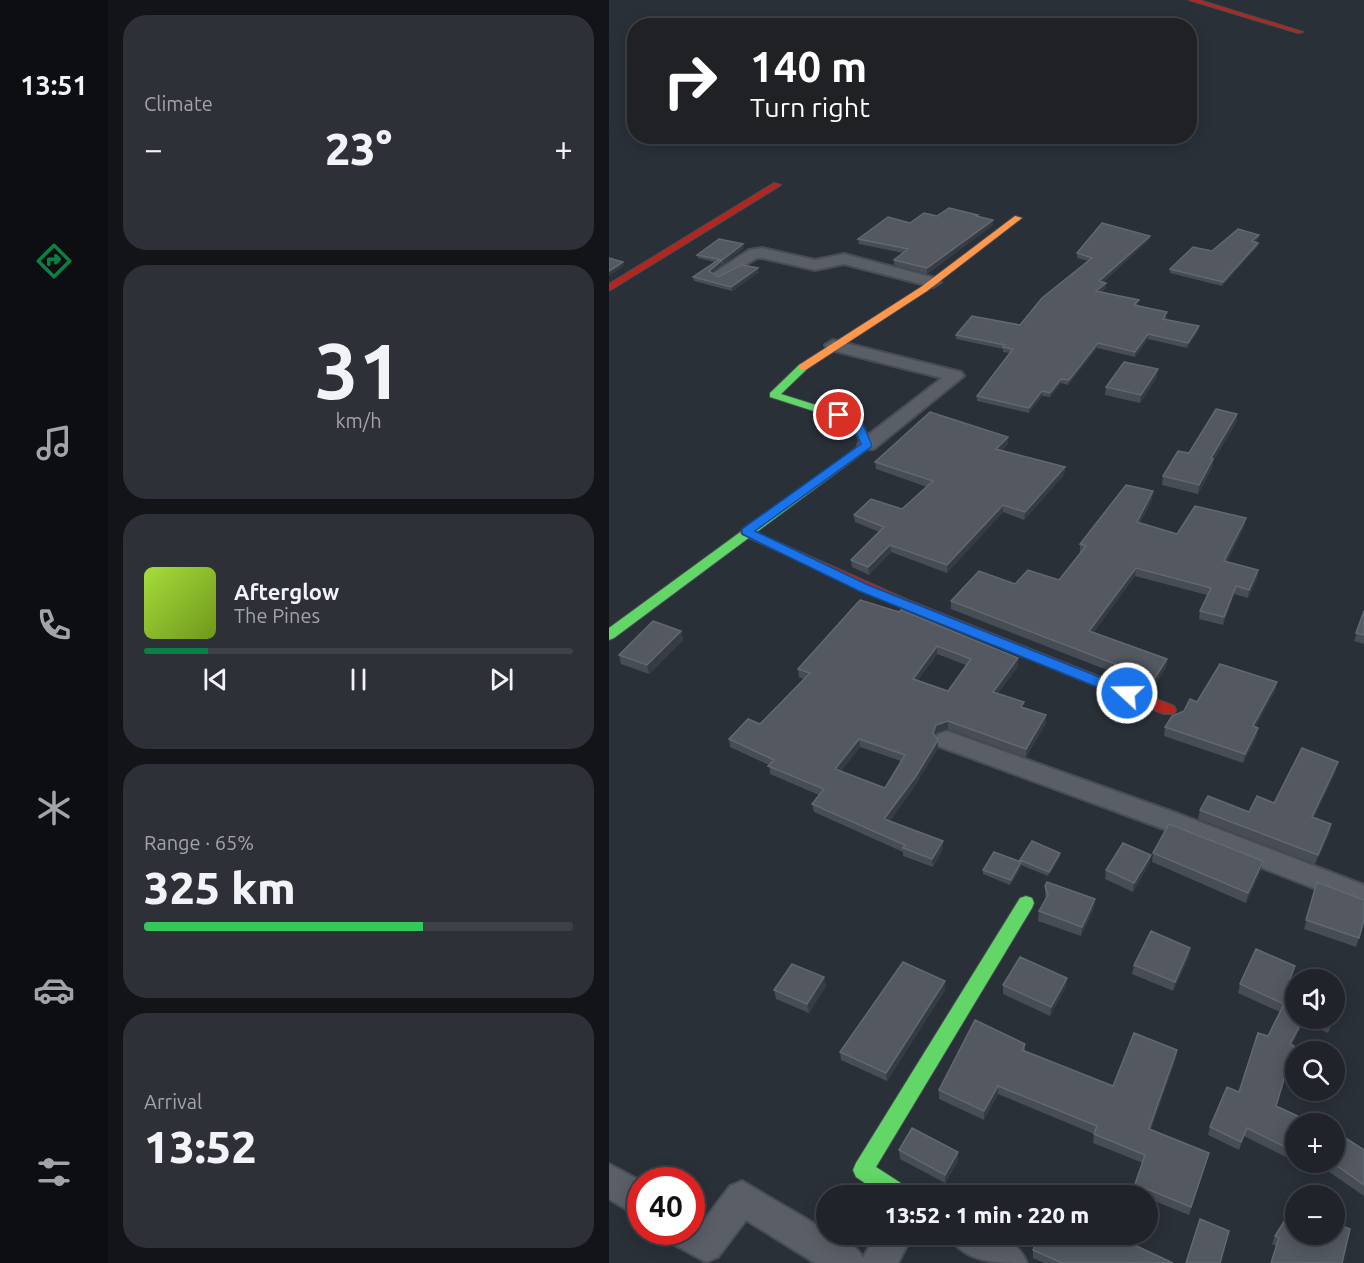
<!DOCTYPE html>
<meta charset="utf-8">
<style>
body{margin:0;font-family:Ubuntu,sans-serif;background:#2d3036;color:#f1f3f6;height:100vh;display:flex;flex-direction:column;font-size:22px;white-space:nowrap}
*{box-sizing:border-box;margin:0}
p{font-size:20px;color:#a2a4a8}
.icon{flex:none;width:33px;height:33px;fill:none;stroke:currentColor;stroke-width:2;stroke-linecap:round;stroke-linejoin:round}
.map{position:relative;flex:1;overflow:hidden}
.side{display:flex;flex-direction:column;gap:15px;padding:15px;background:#121417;width:501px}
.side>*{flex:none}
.banner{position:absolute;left:18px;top:18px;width:570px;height:126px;border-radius:24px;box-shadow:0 3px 15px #0003,0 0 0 2px #3d4147;background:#202124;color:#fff;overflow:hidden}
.buttons{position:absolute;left:676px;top:969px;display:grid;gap:12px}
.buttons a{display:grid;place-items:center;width:60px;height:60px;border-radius:50%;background:#20242a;box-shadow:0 3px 15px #0003,0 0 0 2px #3d4147;font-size:30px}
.speed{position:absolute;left:18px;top:1167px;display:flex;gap:12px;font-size:30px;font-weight:700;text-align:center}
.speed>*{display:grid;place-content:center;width:78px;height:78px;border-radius:50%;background:#20242a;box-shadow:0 3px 15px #0003,0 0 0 2px #3d4147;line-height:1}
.speed .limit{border:9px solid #d22;background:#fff;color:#111}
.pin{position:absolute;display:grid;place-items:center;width:51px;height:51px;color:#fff;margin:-26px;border:3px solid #fff;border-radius:50%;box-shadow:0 2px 6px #0007}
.me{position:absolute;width:66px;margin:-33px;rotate:291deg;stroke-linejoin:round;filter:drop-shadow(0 0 4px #0008)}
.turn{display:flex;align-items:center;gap:21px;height:126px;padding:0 24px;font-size:27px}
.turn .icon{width:78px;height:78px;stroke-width:2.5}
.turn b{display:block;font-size:42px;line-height:51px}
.big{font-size:45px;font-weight:800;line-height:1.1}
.side .card{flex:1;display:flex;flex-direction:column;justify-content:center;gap:9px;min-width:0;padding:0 21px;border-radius:24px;background:#2d3036}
.side .dial{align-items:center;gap:0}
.dial b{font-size:78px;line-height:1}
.song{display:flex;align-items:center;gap:18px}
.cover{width:72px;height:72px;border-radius:9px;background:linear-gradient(135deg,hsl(80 70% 55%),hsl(80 70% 35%))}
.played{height:6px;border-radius:3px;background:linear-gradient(90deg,#0b8043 15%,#3d4147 15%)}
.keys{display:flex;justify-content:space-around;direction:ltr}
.heat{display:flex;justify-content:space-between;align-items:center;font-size:33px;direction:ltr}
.charge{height:9px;border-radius:4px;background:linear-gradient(90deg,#34c759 65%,#3d4147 0)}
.trip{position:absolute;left:207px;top:1185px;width:342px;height:60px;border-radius:30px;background:#20242a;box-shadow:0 3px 15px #0003,0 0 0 2px #3d4147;font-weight:800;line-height:60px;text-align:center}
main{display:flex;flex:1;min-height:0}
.menu{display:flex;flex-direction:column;width:108px;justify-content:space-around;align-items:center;background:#0d0e11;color:#a2a4a8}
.menu .icon{width:42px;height:42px}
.menu .on{color:#0b8043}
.menu b{font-size:27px;color:#f1f3f6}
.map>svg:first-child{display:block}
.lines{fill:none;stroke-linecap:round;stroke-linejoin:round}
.street-casing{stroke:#484c55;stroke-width:4}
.fast-casing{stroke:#484c55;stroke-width:2}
.slow-casing{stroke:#484c55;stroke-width:2}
.jam-casing{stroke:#484c55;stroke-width:2}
.street{fill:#5a5e66;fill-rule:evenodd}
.fast{fill:#63d668;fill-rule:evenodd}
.slow{fill:#ff974d;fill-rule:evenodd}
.jam{fill:#b3261e;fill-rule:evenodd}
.wall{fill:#474c55;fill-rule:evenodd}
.shaded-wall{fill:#373c44}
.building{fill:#535861;stroke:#626872;stroke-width:1.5;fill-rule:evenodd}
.route{fill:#1a73e8;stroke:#114b97;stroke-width:1.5}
</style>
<main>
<nav class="menu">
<b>13:51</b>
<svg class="icon on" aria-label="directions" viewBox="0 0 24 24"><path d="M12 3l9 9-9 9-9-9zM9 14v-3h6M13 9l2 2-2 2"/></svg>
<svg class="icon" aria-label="music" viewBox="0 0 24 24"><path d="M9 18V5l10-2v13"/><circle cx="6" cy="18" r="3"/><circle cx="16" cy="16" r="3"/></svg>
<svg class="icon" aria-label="phone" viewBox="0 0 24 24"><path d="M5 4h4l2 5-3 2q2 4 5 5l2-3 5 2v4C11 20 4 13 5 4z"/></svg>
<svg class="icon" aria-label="climate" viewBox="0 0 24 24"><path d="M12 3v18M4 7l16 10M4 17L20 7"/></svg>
<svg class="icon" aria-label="car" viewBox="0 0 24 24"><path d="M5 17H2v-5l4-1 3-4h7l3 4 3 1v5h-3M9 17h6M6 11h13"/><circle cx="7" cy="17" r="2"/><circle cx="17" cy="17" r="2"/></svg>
<svg class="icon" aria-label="filters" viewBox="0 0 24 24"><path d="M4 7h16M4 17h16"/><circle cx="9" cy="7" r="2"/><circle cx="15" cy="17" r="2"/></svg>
</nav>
<section class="side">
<div class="card"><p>Climate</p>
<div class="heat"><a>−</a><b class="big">23°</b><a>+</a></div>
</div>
<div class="card dial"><b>31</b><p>km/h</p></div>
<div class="card">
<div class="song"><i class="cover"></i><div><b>Afterglow</b><p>The Pines</p></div></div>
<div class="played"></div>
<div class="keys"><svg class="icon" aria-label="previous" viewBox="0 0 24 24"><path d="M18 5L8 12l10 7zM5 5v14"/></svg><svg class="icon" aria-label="pause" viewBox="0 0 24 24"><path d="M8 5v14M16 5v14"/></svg><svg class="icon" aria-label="next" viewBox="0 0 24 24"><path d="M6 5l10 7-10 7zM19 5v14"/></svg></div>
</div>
<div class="card"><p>Range · 65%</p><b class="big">325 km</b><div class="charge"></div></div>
<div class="card"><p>Arrival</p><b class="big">13:52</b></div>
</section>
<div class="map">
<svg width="755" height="1263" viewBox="0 0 755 1263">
<rect width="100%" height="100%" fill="#2a3038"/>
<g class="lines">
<defs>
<path id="street" d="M153,248L206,260L235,254L330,279L332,282L324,287L235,264L206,270L153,258H148L116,277L111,279L103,274L140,250Z
M224,340L352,372L355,376L265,449H251L249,445L251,441L333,378L218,349L216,345Z
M338,731L570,814L755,885V908L552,828L329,746L326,740L329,734Z
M0,1164L32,1181V1218L0,1199Z
M133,1181L218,1231V1234C230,1234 249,1247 254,1258L267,1234H304L289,1263H206L137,1220L109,1257L97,1262L64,1244L59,1232H82V1218L93,1223L121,1186Z
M339,1234C370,1234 404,1229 418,1263C388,1263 353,1263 339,1234Z"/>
<path id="fast" d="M194,364L199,367L198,369L172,394L251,419L264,445L262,447L5,638L0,640V628L252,444L242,423L161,397V393L190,365Z
M417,896L423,898L425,903L423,908L267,1167L301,1189L304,1196H275L247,1177L244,1170L247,1163L411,898Z"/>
<path id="slow" d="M406,216L413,218L318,291L198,369H190V365L312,287Z"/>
<path id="jam" d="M580,0H590L694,32L689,33Z
M165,183L172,185L0,291V284Z
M137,528L299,600L565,706L567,710L565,714H555L289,606L133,535L131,532Z"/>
</defs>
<use href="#street" class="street-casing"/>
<use href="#fast" class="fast-casing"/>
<use href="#slow" class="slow-casing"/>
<use href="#jam" class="jam-casing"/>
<use href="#street" class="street"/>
<use href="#fast" class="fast"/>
<use href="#slow" class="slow"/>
<use href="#jam" class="jam"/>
</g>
<path class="wall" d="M369,215V217L384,220V225L318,274L285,265V260L294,253L250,244L249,239L301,223L328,216Z
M650,235L649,239L646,242L649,243L648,247L613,286L561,273V269L603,251Z
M541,236L540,240L494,282L497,283V288L492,292L529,304L528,306L558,317L556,319L589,331L578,348L539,339L526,357L488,348L459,385L452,383L441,397L433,396L420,413L368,401V396L401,353L394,352V349L347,339V335L411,325L479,261L468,258V253Z
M135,248L114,264H113V265L103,273L109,277L150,272L123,291L85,281L84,277L106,262L89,258L88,255Z
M548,377L531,403L496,395L497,387Z
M628,414L627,423L604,461L603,468L589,494L553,485L554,476Z
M399,437V444L392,451L456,467L455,475L415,520L394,512L338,573L282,552L260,575L243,567L242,560L270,532L246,522L245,515L293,509L318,487L267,469L266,462Z
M544,491L543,499L531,523L568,534L637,518L635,527L618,562L649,570L648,579L639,598L625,594L614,625L590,619L591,611L598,595L526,576L485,632L558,659L557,667L544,688L342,609V601L406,584L450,580L472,553H471V544Z
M251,600L409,667L388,693L415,708L437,723L417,757L339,729L327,733L326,736L329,748L307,784L281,821L334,849L324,867L294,856V852L205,812L203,804L210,795L161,774L160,765L121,747L120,739L151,724L195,679L190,677L189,669ZM328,654L357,665L339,691L309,680ZM251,747L292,761L276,788L232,771Z
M755,611V644L745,641Z
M72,631L74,640L40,674L12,664L10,655Z
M668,682L666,691L646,727L649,728L647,738L634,763L555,736L556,727L588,702Z
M727,771L705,817L722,824L720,834L706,864L589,819L591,810L640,812L665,803Z
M544,853L652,870L637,903L543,862Z
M542,855L540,864L524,892L496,879L497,870Z
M451,857L439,876L412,865V867L401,885L374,874V870L411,862V860Z
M708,882L750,938L747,947L695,929Z
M436,886L485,908L472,936L429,921L430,911L437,899L436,895Z
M580,957L564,991L523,974L525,965Z
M686,966L679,987L687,1018H725L719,1033L694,1022L683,1045L667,1106L687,1139L679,1158L635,1136L630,1150L599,1135L601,1127L630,1092L671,1012L629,993L631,984Z
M215,977L217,986L200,1013L167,999L165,990Z
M336,981V990L278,1081L232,1060L231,1052Z
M394,985L457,986L441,1016L394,994Z
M416,1044V1051L504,1086L568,1050L567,1058L542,1129L600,1153L580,1215L538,1198V1196H532L525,1192L526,1184L534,1163L484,1143L485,1134L389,1094L375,1120L330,1099V1090Z
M290,1150L349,1152V1161L336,1183L291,1159Z
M755,1150V1196L713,1167L715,1162H726Z
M666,1236L733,1263L667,1246L663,1244Z
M517,1247L564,1263H435L424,1258V1250Z"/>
<path class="shaded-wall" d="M384,220V225L318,274V268Z
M650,235L649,239L642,245L643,241Z
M541,236L540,240L490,285V281Z
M649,243L648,247L613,286L614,282Z
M134,244L135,248L114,264L113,260Z
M112,261L113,265L101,275L100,271Z
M14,262L15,266L0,276V271Z
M149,268L150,272L123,291L122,287Z
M497,283V288L487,296V291Z
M590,326L589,331L578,348L579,343Z
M539,334V339L526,357V352Z
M489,343L488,348L459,385L460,380Z
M549,369L548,377L531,403L532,395Z
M452,379V383L441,397V393Z
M433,391V396L420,413V408Z
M628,414L627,423L604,461L603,468L589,494L590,485L602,458Z
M399,437V444L387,456V449Z
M456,467L455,475L415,520L416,512Z
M544,491L543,499L527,531L528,522Z
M394,505V512L338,573V565Z
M637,518L635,527L614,570L615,561Z
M281,545L282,552L260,575L259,567Z
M527,568L526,576L480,639V631Z
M649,570L648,579L639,598L640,590Z
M627,586L625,594L614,625L615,617Z
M72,631L74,640L40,674L38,665Z
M328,646V654L304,687V679Z
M409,658V667L384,700V692Z
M558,659L557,667L544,688L545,679Z
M668,682L666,691L642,736L644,726Z
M437,715V723L417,757V749Z
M339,721V729L327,733L324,741V733L327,725Z
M649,728L647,738L634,763L636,754Z
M250,739L251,747L227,777L226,769Z
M329,740V748L307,784L276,828L275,819Z
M729,762L727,771L701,826L703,817Z
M722,824L720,834L706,864L709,855Z
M334,841V849L324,867L323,859Z
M451,853V857L439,876L440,872Z
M542,855L540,864L524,892L525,883Z
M654,861L652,870L637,903L639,893Z
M412,862V867L401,885L402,880Z
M486,899L485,908L472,936L473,927Z
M581,948L580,957L564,991L566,982Z
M215,977L217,986L200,1013L198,1004Z
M458,978L457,986L441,1016L442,1007Z
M336,981V990L278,1081L277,1073Z
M695,1018H696L694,1022L679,1053L681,1044Z
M568,1050L567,1058L539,1137L540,1129Z
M389,1086V1094L375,1120V1111Z
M349,1152V1161L336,1183V1175Z
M600,1153L598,1161L580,1215L582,1207Z"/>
<path class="building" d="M340,208L369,215L367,216L384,220L318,268L285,260L299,249L249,239L279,217L301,223L315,213L328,216Z
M493,223L541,236L490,281L497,283L487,291L530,300L525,305L558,312L554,319L590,326L579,343L539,334L526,352L489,343L460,380L452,379L441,393L433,391L420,408L368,396L404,349L394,347L396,345L347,335L363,316L411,325L433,298L483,258L468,253Z
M629,229L650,235L643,241L649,243L614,282L561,269L584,247L603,251Z
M110,239L134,244L113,260L88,255Z
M0,258L14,262L0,271Z
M109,260L112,261L100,271L109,277L133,265L149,268L122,287L84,277Z
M515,362L549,369L532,395L497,387Z
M607,409L628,414L602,458L604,459L590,485L554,476L569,451L580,453Z
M321,412L399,437L387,449L456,467L416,512L394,505L338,565L281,545L259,567L242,560L275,527L245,515L262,499L293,509L324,481L266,462Z
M517,485L544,491L528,522L568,534L586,506L637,518L615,561L649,570L640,590L627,586L615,617L591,611L602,588L527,568L480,631L558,659L545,679L342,601L370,571L406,584L419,570L450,580L477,546L471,544Z
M251,600L290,612L292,610L409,658L384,692L415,702L412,707L437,715L417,749L339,721L327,725L324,733L329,740L307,776L275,819L334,841L323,859L294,848L296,845L203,804L215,789L159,766L165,760L120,739L139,719L151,724L201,673L189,669ZM328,646L362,659L339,691L304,679ZM250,739L296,755L276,788L226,769Z
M755,611V635L747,633Z
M44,621L72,631L38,665L10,655Z
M611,664L668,682L644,726L649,728L636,754L556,727L563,716L575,711L581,699L588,702Z
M693,748L729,762L703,817L722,824L709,855L591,810L599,796L640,812L648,796L665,803Z
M560,824L654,861L639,893L544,853Z
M423,841L451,853L440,872L411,860Z
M514,843L542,855L525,883L497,870Z
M385,852L412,862L402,880L374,870Z
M438,882L486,899L473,927L430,911L439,895L436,886Z
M708,882L755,900V920L750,938L697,920Z
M542,931L581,948L566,982L525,965Z
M647,949L686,966L678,986L687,991V1018H695L681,1044L685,1046L667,1106L695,1119L693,1124H687V1138L682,1150L638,1128L632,1142L601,1127L618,1087L630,1092L649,1033L659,1036L675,1004L631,984Z
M411,957L458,978L442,1007L394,985Z
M294,962L336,981L277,1073L231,1052Z
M183,964L215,977L198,1004L165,990Z
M707,1018H724L721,1025Z
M366,1020L416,1044L413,1050L504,1086L525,1033L568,1050L540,1129L600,1153L582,1207L526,1184L536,1155L485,1134L488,1126L389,1086L375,1111L330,1090Z
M303,1128L349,1152L336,1175L290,1150Z
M732,1135L755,1150V1185L723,1162H726V1144Z
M686,1204L687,1234H726V1223L741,1229L733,1263H662L670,1238L666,1236Z
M591,1219L620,1231L611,1263H577Z
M431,1234H490L517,1247L519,1242L564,1263H453L424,1250Z"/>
<path class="route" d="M230,412L251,418L263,445L262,447L146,531L259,585L523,690L525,693L523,697H513L250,591L133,534V529L252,444L243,423L225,415Z"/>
</svg>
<div class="buttons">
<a><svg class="icon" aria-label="sound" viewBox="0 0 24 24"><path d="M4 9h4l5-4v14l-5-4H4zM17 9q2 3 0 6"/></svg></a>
<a><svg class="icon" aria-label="search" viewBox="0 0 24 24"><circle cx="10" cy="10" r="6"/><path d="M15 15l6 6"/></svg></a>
<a>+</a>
<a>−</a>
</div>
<div class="speed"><div class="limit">40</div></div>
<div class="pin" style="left:230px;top:415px;background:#d93025"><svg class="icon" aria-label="arrive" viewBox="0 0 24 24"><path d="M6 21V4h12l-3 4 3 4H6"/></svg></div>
<svg class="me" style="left:518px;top:693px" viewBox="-20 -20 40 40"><circle r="17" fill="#1a73e8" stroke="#fff" stroke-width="3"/><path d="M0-11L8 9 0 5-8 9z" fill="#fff"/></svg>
<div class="trip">13:52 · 1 min · 220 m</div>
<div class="banner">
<div class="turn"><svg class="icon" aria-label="right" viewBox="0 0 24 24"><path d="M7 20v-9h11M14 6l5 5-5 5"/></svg><div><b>140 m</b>Turn right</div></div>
</div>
</div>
</main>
